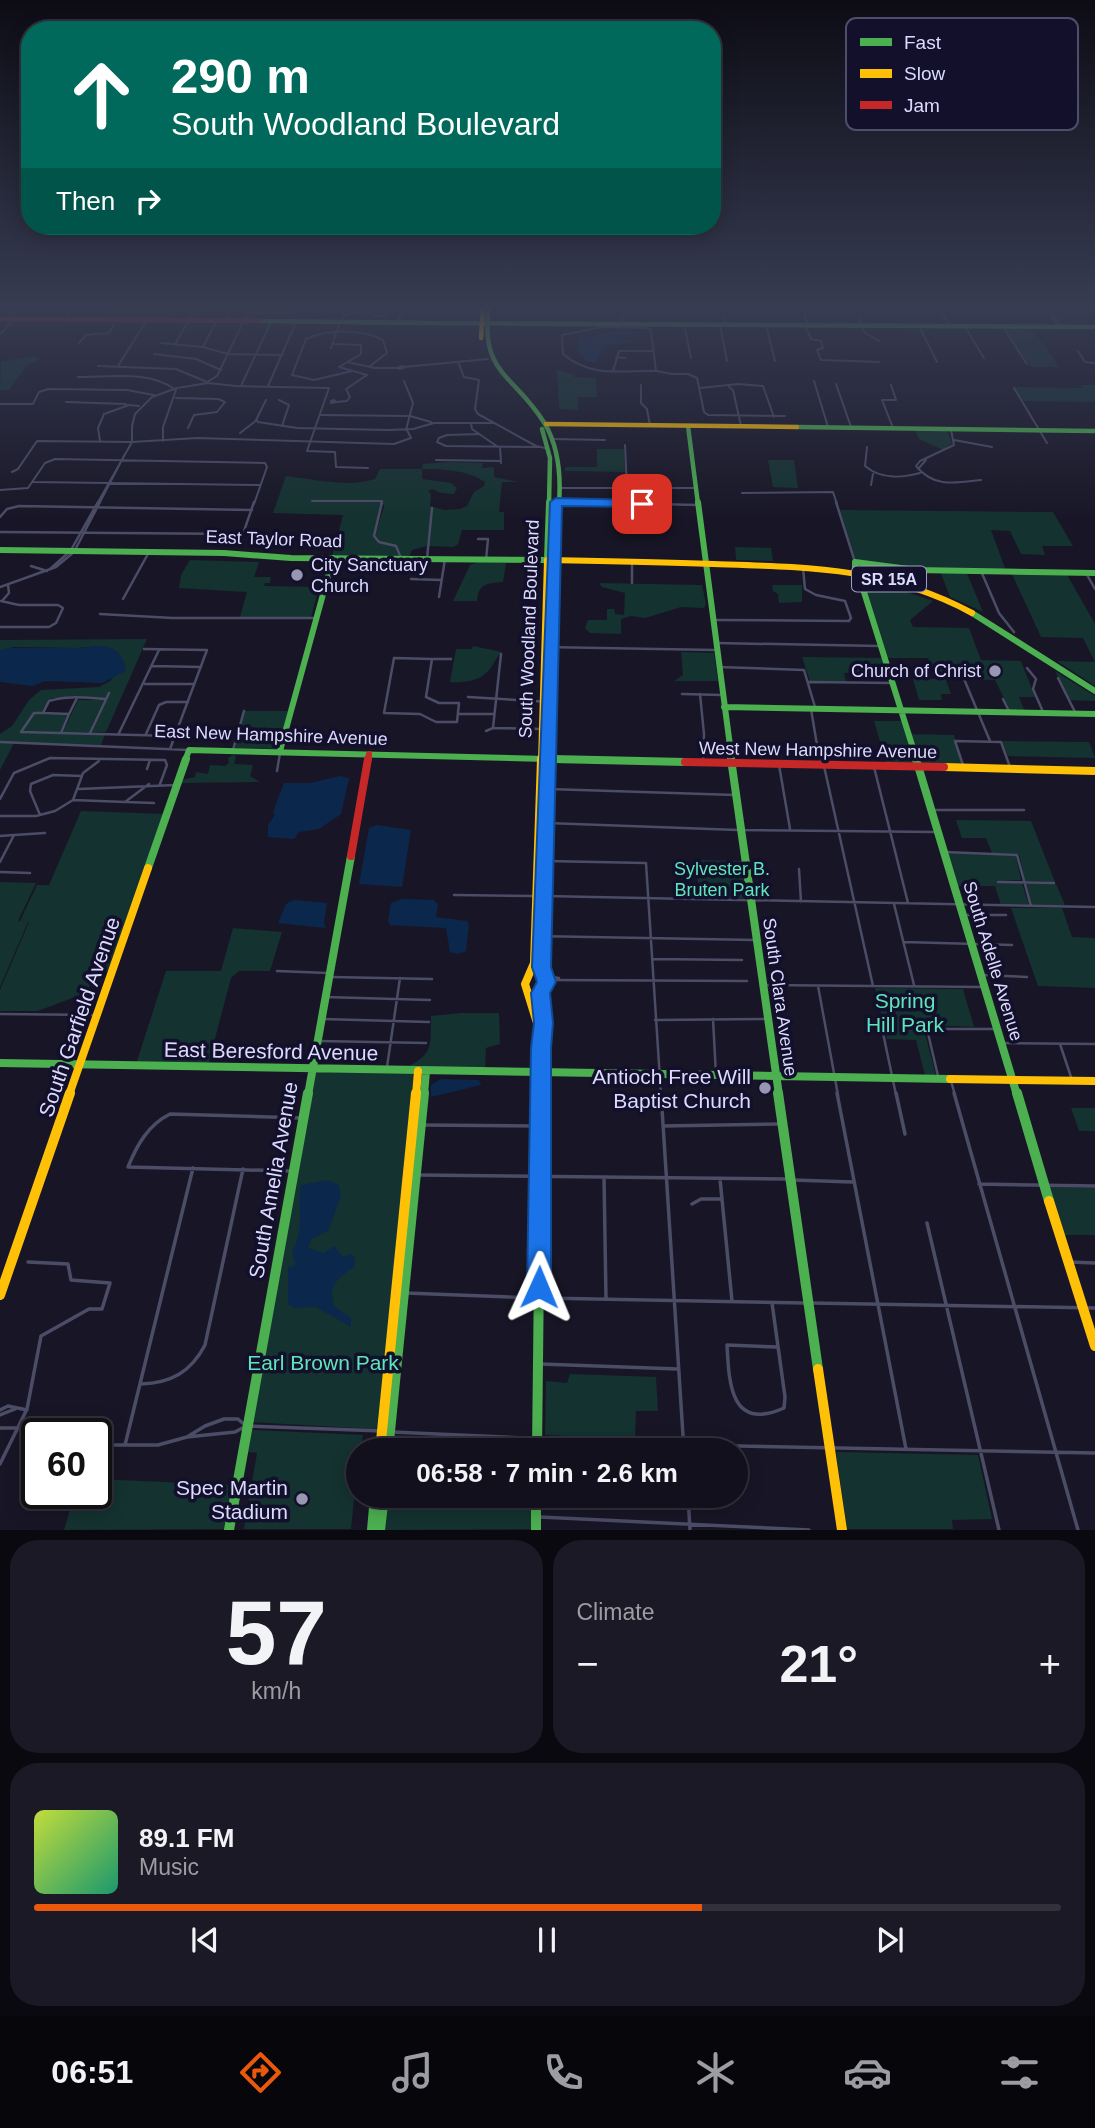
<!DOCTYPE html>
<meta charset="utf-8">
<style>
body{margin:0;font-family:Arial,sans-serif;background:#1b1925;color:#f1f3f6;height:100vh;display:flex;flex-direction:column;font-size:26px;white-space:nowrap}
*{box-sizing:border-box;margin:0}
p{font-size:23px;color:#9c9da3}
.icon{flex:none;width:38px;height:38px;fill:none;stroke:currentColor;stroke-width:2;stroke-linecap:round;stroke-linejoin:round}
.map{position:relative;height:1530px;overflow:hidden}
.details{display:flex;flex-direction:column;gap:10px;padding:10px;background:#0a090f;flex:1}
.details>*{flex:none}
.top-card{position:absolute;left:21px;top:21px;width:700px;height:214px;border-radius:28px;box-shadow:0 4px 18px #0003,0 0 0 2px #31303b;background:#00695c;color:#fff;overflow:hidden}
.speed{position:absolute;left:21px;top:1418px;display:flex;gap:14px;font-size:35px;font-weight:700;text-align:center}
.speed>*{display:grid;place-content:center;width:91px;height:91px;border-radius:50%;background:#12101c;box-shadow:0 4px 18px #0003,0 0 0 2px #31303b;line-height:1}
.speed .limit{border:4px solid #111;border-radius:10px;background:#fff;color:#111}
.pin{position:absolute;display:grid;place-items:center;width:60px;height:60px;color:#fff;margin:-30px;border-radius:14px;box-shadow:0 4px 10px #0006}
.me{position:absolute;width:77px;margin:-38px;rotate:1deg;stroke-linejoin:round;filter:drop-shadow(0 0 5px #0008)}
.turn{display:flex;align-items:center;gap:24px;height:147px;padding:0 35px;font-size:32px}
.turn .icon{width:91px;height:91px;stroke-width:2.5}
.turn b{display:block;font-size:49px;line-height:60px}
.then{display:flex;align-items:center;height:66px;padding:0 35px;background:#0003;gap:14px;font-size:26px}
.big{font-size:52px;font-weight:700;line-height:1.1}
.details .tile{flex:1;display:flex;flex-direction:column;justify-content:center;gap:10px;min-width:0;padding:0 24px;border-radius:28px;background:#1b1925}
.details .dial{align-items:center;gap:0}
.dial b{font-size:91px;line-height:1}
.song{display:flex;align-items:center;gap:21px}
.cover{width:84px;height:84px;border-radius:10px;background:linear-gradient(135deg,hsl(70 70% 55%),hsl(160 70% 35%))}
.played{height:7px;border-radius:4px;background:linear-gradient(90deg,#ea580c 65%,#31303b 65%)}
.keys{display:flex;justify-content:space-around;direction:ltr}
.heat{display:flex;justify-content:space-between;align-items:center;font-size:38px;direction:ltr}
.details .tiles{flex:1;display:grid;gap:10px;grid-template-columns:1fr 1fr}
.tile:last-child{grid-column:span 2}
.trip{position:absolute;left:346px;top:1438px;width:402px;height:70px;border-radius:35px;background:#12101c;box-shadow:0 4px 18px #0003,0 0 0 2px #31303b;font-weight:700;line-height:70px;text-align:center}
.dock{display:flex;height:112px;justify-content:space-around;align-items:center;background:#07060b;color:#9c9da3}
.dock .icon{width:49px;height:49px}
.dock .on{color:#ea580c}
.dock b{font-size:32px;color:#f1f3f6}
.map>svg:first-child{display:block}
.green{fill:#143230;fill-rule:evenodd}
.water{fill:#0c274c}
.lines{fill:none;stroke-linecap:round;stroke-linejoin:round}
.street-far2{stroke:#4b4c66;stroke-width:2}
.street-far1{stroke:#4b4c66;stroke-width:2.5}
.street{stroke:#4b4c66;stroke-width:3.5}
.fast-far3{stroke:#4caf50;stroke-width:4.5}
.fast-far2{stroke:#4caf50;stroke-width:6}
.fast-far1{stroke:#4caf50;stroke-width:8}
.fast{stroke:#4caf50;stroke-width:10}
.slow-far3{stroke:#ffc107;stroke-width:4.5}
.slow-far2{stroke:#ffc107;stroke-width:6}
.slow-far1{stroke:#ffc107;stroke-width:8}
.slow{stroke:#ffc107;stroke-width:10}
.jam-far2{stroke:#c62828;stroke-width:4.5}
.jam-far1{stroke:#c62828;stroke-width:6}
.jam{stroke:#c62828;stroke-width:8}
.route{fill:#1a73e8;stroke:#114b97;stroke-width:2}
.poi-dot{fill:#9796b3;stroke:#13102c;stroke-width:2.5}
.labels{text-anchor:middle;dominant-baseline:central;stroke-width:7;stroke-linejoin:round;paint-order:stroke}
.shield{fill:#13102c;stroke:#a09ec0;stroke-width:2}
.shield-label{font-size:16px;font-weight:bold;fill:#dcdbff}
.street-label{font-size:18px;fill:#dcdbff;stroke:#13102c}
.poi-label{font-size:18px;fill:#dcdbff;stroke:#13102c;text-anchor:start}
.park-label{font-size:18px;fill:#60e5bb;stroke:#13102c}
.near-park-label{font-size:21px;fill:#60e5bb;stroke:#13102c}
.near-street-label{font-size:21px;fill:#dcdbff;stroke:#13102c}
.near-poi-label{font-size:21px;fill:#dcdbff;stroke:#13102c;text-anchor:end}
.key{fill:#13102c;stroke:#4f4d6b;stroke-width:2}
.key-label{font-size:19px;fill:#dcdbff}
</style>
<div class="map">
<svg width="1095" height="1530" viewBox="0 0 1095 1530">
<rect width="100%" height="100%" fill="#181626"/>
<path class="green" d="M1004,327H1031L1059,367H1031Z
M34,356L41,359L26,366L9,390H0L1,362Z
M557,370L573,374L574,377L596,378L597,397H578V410L559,409Z
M1081,385H1095V402L1022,401L1014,387L1082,388Z
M915,429L947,430L952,443L943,450L919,439Z
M597,449H624L625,472L565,471V467H597Z
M768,460H794L798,488L773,487Z
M449,462L483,463L482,468L494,467V477L518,482H502L499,512H504V530H462L458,544L454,547L429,546L431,508L427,546L412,550L409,557H402L397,546L380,541L375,536L384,506L382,501L312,500L381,502L373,537L378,542L395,547L399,557H332L343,515L273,513L286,476C313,479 348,488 375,479L380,469H422L423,464ZM422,469C442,469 468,470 485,482L484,486L474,492L467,506L460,509L444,510L430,506L431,494L428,491L432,489L441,493L454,494L457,488L451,483L422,479Z
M840,510L1053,512L1073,546H1042L1045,555L1021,554L1010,531L991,530L1006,571L903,568L856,561Z
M735,547L771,548L773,561L736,560Z
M190,560L259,562L254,577H271L270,583H265L264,586L319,587L311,617H240L247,592L179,588L181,575Z
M479,562L506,563L503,582C487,583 478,584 477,601H453L470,565Z
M940,571H966L983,612L950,597Z
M1011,572L1066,573L1095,624V662L1083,638L1041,637Z
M861,577L933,601L910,620L913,627L969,628L981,660L1021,661L1035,697H1019L1025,712H1011L995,680L965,679L958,667L963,679L946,680L951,694H941L942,700H919L913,679H935L928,658H885Z
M599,583L702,585L706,604L704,608L681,607L645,618L631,616L621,619V634L590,633L585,628L588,620H607V609H614L615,614L624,615L625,593L602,587Z
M772,585H802V602L779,603L778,594L773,591Z
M147,639L106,732H92L110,692L105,698H52L42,712H34L20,732L105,734L101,745L14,743L0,770V734L12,726L29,700L41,690L99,687L110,681L125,664L121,658L98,646L79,648L13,647L0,651V640Z
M473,646L502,652C497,656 496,660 492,666C483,681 465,683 450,682L456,649H472Z
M681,652L714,653L718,681H674L683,675Z
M802,657L882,658L886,670L844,673L846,682L810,681Z
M1057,661L1095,662V686Z
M1055,671L1095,696V701L1070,700Z
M78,700H104L89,732H63Z
M245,711H289L279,749L235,748Z
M34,714L67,715L60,732L23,731Z
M874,721H902L917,767L887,766Z
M909,734L954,735L963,768L920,767Z
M1002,741L1089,742L1095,758L1008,756Z
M233,755L236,756L234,764L253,765L250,776L260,782L182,783V780L195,777L196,772L208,774L210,765L225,766L229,763L228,758Z
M81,811L165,814L110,971L99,972L85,993L72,998L38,1011H0V990L29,922L20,921L37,885H49Z
M956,820L1031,821L1055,882L1025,881L1019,854L992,853L986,838H962Z
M947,853L1016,856L1021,880L996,881L1022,883L1029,905H1001L995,886H956Z
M695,860L744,861L749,898H700Z
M0,882L36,883L18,921L28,922L0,987Z
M1026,883L1056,884L1065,905H1032Z
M1011,908H1062L1072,937L1095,938V988L1038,986Z
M233,928L282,932L270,971H239L231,978L208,1065L136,1064L166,971H221Z
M875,988L963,989L974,1027L931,1025L924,1029L936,1076L925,1075L916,1040L887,1039Z
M461,1013H499L500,1044L486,1048L485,1070L410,1069L411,1065C435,1052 430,1041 431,1016Z
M319,1072L411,1073L415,1076L379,1427L375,1429L251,1422L314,1074Z
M1071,1108H1095V1131H1079Z
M1047,1187L1095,1188V1235H1062Z
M570,1374L656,1377L658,1411H636L635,1439L545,1435L546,1381L567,1383Z
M252,1430L363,1435L361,1451H359L351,1529H244L257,1453L248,1452Z
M393,1435L526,1441L533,1444L535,1451H390Z
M836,1452L978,1455L992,1519L952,1520L953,1529H847Z
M96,1479L233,1485L226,1529L64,1530L75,1493H96Z
M386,1496H533V1529L383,1530Z"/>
<path class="water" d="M623,330L634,331L635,338L627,336L628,334L618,336L635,342L606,345L596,363L586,361L578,352V339Z
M98,646C115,646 124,654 126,671L102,683L45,681L33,686L0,682V651L6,648H79Z
M340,776L349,778L341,814L319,829L299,832L294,839L268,837V825L275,815L273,812L284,783H310Z
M377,825L411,830L402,887L359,884L369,828Z
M402,899L434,900L438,905L436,917L467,921L469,925L466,951L458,954L450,952L446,928L390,925L388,921L391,903Z
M294,900L327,903L324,923L326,928L278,923L286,904Z
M441,1079L479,1080L481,1085L431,1097V1085Z
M326,1180L338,1184L341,1195L329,1230L312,1239L308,1248L324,1253L334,1246L343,1257L351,1254L355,1258L354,1267C337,1278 328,1286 334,1306L351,1318V1327L316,1307L294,1308L288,1304V1267L295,1266L292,1251C305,1232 297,1206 301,1185Z"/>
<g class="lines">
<path class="street-far2" d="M621,306L623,324
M722,306L726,325
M802,306L808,325
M856,306L864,332L879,341
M938,306L950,327
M1044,306L1047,308
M225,307L230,312L226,320
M46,308H101L90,309
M374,308H403L398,322
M246,313H288L314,306
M272,313L277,306
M373,316H387L389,308
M9,319L20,306
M65,319L73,309
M342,322L345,315L357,312L359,306
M684,324L691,358
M720,325L727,361
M766,325L775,361
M805,325L811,339L821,341L823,348L817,350L821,360L879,362
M919,326L937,362
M602,327L648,328L651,331L656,371C622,370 591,378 563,354L562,335Z
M965,327L984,358
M1003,327L1027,364
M1058,327L1049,310L1062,327
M0,334L14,319
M79,343L86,335L109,333L113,326
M161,343L203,347L228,354L283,355
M175,344L197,306
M334,344L361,345V354L339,367L367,375L346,389L350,397L347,401L336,402
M203,347L216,322
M331,348L340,322
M620,351H654
M1078,351L1085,362L1095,363
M154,354L196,359L221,370
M616,357L625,358
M347,362L375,368H398
M458,362L464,377L479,380L475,409L478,414L536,446L545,448
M98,366L176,369L207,382
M118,366L146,321
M402,366L404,368L399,369V367Z
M403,367L488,359
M352,371L314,380L292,375L306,339C328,329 362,329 383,340L387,353L369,367
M613,371L619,351
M656,371L673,374
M671,374H688L697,378L704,412L708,415L785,416
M78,377C110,377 149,370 176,390L163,427V441
M404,381L413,403L406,430
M814,381L828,427
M207,382L217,376L251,306
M836,384L851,427
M641,385V403L647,409L650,426
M891,385L896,400H882L893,428
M241,386L271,322
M268,386L296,322
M729,387L733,390L741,426
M700,388L738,384L763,386L774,417
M1014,388L1047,443
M176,398L218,399L225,402L217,412L194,415L188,428
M266,400L256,420L258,422L297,428L388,430L413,429L434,423H494
M279,400L289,405L282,426
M334,400L336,402L331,403V401Z
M66,402L126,404
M0,404H33L39,392L48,389L127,390L154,395
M321,415L410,416L431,422
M471,423L472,429L498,447
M951,430L954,445L920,461L916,466C934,488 955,483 981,480
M240,433L257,420
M479,434L447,435L439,438L437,442L446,446L539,447
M552,439L605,440
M954,440L992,447
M100,441L98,428L104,414L129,405L139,406
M625,445L627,488
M500,447L501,463
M867,447L865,466C880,479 902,478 920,473
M436,460L501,461
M918,469L926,460
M12,472L18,469L37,441L132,442L197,438L394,444L411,438L407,430
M33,482L260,485
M871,485L873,474
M559,488H696
M0,490L28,488L45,463L55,459L265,463L267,467L254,504
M742,493L833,492L837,504
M312,501H326
M327,501H382L381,504
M561,502L646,504
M97,504L132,442V426L135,414L152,397L177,388L208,383L236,386L329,388L307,451L335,452L336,467L368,468
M99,504L125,454"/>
<path class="street-far1" d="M382,502L374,536L379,542L396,546L401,558
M566,502L698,505
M836,502L855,562
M0,517L7,509L19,506L252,510
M0,532L237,534L244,531L254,502
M478,539H488L486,560
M71,550L98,502
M75,550L100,502
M427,559L432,508
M632,563V583
M31,566L47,571
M50,569L68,553
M981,571L999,613L1014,632
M1086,573L1095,589
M411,579L441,580
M0,587L56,567L74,552
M439,597L445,559
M123,599L149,552
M2,601L9,593L8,585
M100,614L173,618H316
M714,620L849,621L851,618L845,601L816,595L805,589L803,568
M0,627H49L56,623L63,608L58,605H19L1,601
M716,643L880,646
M544,647L715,650
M144,649L207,650L170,749
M394,658L432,659L426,697L439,703H459L457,722H436L420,714L384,713Z
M432,659H451
M152,666L201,667
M718,667L804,670L815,707
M959,667L990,741
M1027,668L1036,679L1033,689L1044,714
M1058,678L1076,714
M809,682L892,683
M145,684H194
M682,694L722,695
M700,694L704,734L703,761
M468,697L551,702
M77,698L69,714L43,713L49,701C68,695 87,698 106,699
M1003,699L1010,713
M811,709L818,751L824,766L873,986
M43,713H34L21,732L175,736
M458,714H493
M493,728L501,654
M486,731L493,728L541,729
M61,733L69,714
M90,733L109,693
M119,733L159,650
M146,734L159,705L166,702H188
M0,742L189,750
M233,750L244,711
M779,765L790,829
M874,767L908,903
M964,768L955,741L1001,742L1010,767
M147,769L150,760
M277,771L280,753
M79,789L176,785
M549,789L735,795
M0,799L14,773L50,758L165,760L167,765L160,784
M73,800L83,773L99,761
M126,802L154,803
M933,810H1024
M40,815L30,791L31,784L53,775L82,776
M0,816H36L55,811L73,800L125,802L149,784
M547,823L738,830L935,832
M0,836L14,835
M945,852L1017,855L1031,906
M546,861L646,863L661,1095
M0,862L14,835L45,833
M799,869L801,902
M0,872L30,873
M998,882L1054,883
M454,895L535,896
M545,896L1095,907
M894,904L914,985
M963,915H1006
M535,936L755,940
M904,942L1012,945
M652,959L742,960
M277,971L328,973
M981,975L1027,977
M545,976L559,978
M330,977L432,979
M548,980L747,981
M764,985L981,987
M818,986L838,1095
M325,997L430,1000
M0,1014L95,1015
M323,1019L429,1022
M713,1019L716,1075
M655,1020L764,1019
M883,1033L896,1095
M319,1041L426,1043
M1001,1043L1095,1044
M1060,1044L1072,1080
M387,1067L400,978
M938,1076L927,1029H994
M951,1081L955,1095"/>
<path class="street" d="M661,1093L684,1451
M837,1093L906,1449
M896,1093L905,1134
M954,1093L1078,1530
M422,1125L538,1126
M663,1126L779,1124
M291,1171L128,1167C137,1145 148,1125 170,1114L302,1118
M419,1175L786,1179
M604,1177L606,1299
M720,1179L732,1301
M793,1180L852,1182
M979,1184L1095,1186
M692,1204L701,1199H721
M927,1223L999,1530
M1070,1262L1095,1263
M406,1293L535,1298
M542,1298L805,1303
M772,1303L785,1397L784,1408C730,1432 729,1382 727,1345L777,1347
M812,1303L1095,1308
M541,1364L678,1369
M141,1384C171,1383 191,1372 205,1345L243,1169
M0,1410L8,1406L27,1410
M0,1415L15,1409
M224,1419H238L246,1426L235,1432L187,1437L205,1426Z
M246,1426L382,1431
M0,1428H17
M392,1432L684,1445L1095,1453
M112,1445H158L187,1437
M125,1445L193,1168
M0,1464L27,1409L41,1336L89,1309H102L110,1283L71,1280L68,1264L28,1262
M688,1496L690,1530
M540,1517L809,1530"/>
<path class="fast-far3" d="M489,306C479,375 515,374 545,424C559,448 561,477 559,504
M259,321L432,323
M430,323L1095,327
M688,426L698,504
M797,427L1095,431
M542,429L550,458L549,504"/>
<path class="fast-far2" d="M698,502L732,761
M0,550L224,553L291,558L547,560
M547,560L549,502
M555,561L560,502
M855,572V562L916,570L1095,573
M866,576L862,578L864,592L917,761
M972,613L1095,691
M724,707L1095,714
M280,751L333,558
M185,761L189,750L625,761
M549,761L550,723"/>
<path class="fast-far1" d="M553,759L685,762
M731,759L779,1095
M916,759L1017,1095
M148,868L186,759
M0,1063L950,1079
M308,1095L351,856
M424,1095L426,1071
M541,1095L544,1022L540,993L546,982L542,968L549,759"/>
<path class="fast" d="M778,1093L818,1369
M1017,1093L1049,1201
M388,1451L424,1093
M537,1451L541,1093
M536,1496V1530
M229,1530L308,1093
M372,1530L375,1496
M380,1530L384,1496"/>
<path class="slow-far3" d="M481,338L483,306
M546,424L797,427"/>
<path class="slow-far2" d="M547,560C602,561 657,562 713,564C807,567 887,567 972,613
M550,723L555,561
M541,761L547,560"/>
<path class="slow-far1" d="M541,759L534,963L525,984L541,1036
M944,767L1095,771
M950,1079L1095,1081
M69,1095L148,868
M416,1095L418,1071"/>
<path class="slow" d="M1049,1201L1095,1346
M0,1295L70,1093
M818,1369L842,1530
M380,1451L416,1093"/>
<path class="jam-far2" d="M0,319L259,321"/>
<path class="jam-far1" d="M368,761L369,754"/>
<path class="jam" d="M685,762L944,767
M351,856L368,759"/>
</g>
<linearGradient id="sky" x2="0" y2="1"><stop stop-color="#0d0c15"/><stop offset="0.59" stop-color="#373c52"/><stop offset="1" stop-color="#373c52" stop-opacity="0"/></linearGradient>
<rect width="1095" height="520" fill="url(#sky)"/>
<path class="route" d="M556,498L642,500L648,504L642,507L562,506L551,967L556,982L550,993L553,1023L551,1048V1287L547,1295L539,1298L531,1295L527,1287L531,1048L534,1023L531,993L537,982L532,967L550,502Z"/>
<g class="poi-dot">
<circle cx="297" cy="575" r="7"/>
<circle cx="995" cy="671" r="7"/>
<circle cx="765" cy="1088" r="7"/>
<circle cx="302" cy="1499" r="7"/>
</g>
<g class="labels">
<rect class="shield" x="852" y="566.5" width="74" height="25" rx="5"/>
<g class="shield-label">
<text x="889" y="579">SR 15A</text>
</g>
<g class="street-label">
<text transform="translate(274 539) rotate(2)">East Taylor Road</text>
<text transform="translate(529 629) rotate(-88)">South Woodland Boulevard</text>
<text transform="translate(271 735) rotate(2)">East New Hampshire Avenue</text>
<text transform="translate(818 750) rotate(1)">West New Hampshire Avenue</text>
<text transform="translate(993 961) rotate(73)">South Adelle Avenue</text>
<text transform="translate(780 997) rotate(82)">South Clara Avenue</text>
</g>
<g class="poi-label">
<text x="311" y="565">City Sanctuary<tspan x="311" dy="21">Church</tspan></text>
<text x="981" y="671" text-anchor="end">Church of Christ</text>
</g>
<g class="park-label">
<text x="722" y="869">Sylvester B.<tspan x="722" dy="21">Bruten Park</tspan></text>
</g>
<g class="near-park-label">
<text x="905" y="1000">Spring<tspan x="905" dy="24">Hill Park</tspan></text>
<text x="323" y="1362">Earl Brown Park</text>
</g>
<g class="near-street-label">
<text transform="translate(79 1017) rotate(-71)">South Garfield Avenue</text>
<text transform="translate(271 1051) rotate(1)">East Beresford Avenue</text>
<text transform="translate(273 1180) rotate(-80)">South Amelia Avenue</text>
</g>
<g class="near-poi-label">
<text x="751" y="1076">Antioch Free Will<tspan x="751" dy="24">Baptist Church</tspan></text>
<text x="288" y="1487">Spec Martin<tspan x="288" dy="24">Stadium</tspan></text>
</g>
</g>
<rect x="846" y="18" width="232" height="112" rx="10" class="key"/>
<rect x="860" y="38" width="32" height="8" fill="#4caf50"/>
<rect x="860" y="69" width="32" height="9" fill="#ffc107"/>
<rect x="860" y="101" width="32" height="8" fill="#c62828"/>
<g class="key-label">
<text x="904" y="49">Fast</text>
<text x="904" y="80">Slow</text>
<text x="904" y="112">Jam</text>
</g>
</svg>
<div class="speed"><div class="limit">60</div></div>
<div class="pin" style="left:642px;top:504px;background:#d93025"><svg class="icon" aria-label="arrive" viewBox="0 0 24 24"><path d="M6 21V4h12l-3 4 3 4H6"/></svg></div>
<svg class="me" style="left:539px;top:1287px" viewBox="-20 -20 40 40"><path d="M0-17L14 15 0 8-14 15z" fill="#1a73e8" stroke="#fff" stroke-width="4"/></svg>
<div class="trip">06:58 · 7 min · 2.6 km</div>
<div class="top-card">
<div class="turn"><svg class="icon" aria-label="ahead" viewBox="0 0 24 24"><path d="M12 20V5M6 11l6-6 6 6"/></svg><div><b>290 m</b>South Woodland Boulevard</div></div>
<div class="then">Then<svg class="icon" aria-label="right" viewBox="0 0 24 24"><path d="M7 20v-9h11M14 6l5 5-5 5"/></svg></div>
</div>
</div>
<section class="details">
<div class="tiles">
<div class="tile dial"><b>57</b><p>km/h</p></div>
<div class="tile"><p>Climate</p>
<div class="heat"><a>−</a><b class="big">21°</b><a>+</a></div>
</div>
<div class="tile">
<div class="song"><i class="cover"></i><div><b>89.1 FM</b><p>Music</p></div></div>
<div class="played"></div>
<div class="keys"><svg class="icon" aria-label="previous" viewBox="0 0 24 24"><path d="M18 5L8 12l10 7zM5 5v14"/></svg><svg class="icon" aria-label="pause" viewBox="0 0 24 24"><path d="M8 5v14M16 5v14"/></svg><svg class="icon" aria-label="next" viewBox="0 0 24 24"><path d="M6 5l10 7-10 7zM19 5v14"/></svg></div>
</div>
</div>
</section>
<nav class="dock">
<b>06:51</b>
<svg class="icon on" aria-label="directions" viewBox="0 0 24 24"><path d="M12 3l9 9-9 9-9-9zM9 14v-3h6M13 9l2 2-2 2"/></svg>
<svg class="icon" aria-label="music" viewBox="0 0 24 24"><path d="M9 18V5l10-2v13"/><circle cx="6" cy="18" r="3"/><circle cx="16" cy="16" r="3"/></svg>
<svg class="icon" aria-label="phone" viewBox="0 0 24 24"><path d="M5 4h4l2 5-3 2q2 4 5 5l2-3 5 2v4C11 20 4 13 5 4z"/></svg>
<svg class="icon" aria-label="climate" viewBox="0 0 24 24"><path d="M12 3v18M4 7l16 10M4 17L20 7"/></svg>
<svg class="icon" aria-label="car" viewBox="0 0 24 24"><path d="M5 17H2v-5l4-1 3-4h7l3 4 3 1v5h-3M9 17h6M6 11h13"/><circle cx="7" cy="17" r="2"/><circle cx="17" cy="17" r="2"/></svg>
<svg class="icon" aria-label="filters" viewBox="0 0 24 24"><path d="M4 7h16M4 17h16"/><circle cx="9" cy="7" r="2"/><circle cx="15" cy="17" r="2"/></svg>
</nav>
